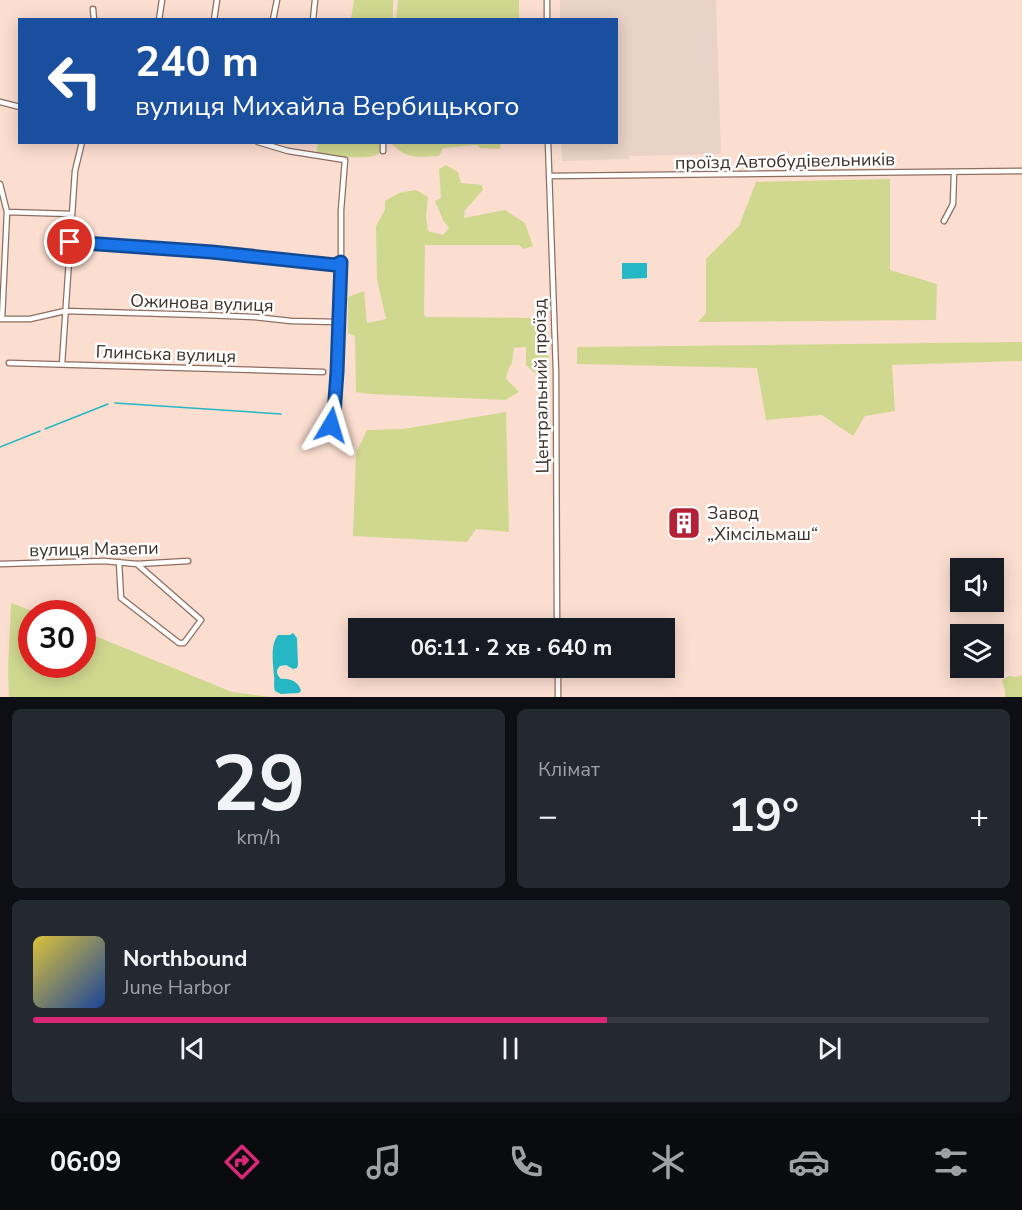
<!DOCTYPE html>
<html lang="uk">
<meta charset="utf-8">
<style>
body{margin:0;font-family:"Nunito Sans",sans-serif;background:#242831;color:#f1f3f6;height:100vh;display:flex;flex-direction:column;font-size:22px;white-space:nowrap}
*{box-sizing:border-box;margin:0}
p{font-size:20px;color:#9ea1a6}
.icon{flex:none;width:33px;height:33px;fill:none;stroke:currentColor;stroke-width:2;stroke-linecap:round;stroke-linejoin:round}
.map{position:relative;height:697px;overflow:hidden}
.sheet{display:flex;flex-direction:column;gap:12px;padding:12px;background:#0d0f14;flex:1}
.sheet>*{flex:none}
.banner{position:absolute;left:18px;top:18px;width:600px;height:126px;border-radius:0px;box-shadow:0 3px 15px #0003;background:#1a4fa0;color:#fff;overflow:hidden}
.tools{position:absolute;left:950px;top:558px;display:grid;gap:12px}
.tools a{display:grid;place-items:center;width:54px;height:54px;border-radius:0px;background:#171b24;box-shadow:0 3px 15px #0003;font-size:30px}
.speed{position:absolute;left:18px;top:600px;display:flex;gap:12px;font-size:30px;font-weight:700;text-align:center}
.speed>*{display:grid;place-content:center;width:78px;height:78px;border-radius:50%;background:#171b24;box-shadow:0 3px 15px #0003;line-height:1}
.speed .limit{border:9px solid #d22;background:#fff;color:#111}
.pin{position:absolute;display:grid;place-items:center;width:51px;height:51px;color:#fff;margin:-26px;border:3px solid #fff;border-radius:50%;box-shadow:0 2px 6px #0007}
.me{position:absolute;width:66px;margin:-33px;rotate:7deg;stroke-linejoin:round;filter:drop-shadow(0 0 4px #0008)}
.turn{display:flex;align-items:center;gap:21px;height:126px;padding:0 18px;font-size:27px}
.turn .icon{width:78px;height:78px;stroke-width:2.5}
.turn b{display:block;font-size:42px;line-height:51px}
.big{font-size:45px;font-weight:700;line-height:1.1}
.sheet .card{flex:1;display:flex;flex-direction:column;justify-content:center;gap:9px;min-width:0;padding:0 21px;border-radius:9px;background:#242831}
.sheet .dial{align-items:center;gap:0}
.dial b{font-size:78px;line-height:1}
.song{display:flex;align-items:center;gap:18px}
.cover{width:72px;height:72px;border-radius:9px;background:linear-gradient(135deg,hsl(50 70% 55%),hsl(220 70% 35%))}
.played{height:6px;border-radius:3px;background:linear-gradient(90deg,#db2777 60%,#363941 60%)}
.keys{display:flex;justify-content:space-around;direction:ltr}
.heat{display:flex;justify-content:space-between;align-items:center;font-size:33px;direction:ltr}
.sheet .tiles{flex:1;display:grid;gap:12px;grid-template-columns:1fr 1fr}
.card:last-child{grid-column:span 2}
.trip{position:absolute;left:348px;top:618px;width:327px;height:60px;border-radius:0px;background:#171b24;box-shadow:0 3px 15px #0003;font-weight:700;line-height:60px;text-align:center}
.tabs{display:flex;height:96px;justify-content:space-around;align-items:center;background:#090b0e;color:#9ea1a6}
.tabs .icon{width:42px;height:42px}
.tabs .selected{color:#db2777}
.tabs b{font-size:27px;color:#f1f3f6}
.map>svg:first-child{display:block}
.industrial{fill:#e9d2c7}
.green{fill:#d0d890}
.water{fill:#25b7c4}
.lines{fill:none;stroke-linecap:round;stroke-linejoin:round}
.stream{stroke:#25b7c4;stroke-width:1.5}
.minor-casing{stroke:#8e6e60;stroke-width:7}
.minor{stroke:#fff;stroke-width:4.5}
.route-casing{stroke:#114b97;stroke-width:15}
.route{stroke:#1a73e8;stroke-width:10}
.labels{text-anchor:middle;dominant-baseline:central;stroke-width:5;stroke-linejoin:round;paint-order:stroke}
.street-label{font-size:18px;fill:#3c2e28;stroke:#fff}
.poi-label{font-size:18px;fill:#3c2e28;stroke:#fff;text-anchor:start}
</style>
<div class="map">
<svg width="1022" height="697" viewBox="0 0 1022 697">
<rect width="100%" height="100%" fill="#fbded0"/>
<path class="industrial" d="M560,0H716L721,154L629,156V159L562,161L561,143L616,142V20L560,19Z"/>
<path class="green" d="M354,0H393V19H351Z
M398,0H519V19H396Z
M318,143H380C380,144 380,151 380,152C375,162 327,155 316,154Z
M391,143H501L500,149L480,148L477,145L443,148L439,156C417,157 408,160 391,143Z
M446,165L458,172L461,183L482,185L483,190L465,210L464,218L505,210L525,223L533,246L524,249L519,245H425L424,314L426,317L541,318L547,325L549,366L537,375L526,365V347L514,348L512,363L508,370L506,379L519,392L505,400L370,394L356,392L355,336L348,333V297L364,291L367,323L386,319L377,280L376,226L385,210V201L399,193L416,190L428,197L426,217L428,231L443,235L449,228L443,220L435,201L441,198L439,169Z
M890,179V270L937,284L936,320L698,322L706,313V259L739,226L756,182Z
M1022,342V361L892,365L895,411L865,416L853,436L822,415L766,420L757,368L577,364V347Z
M506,412L509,532L476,529L467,542L353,536L356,453L367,430L403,429Z
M11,603L38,613L32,614V664H82L83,631L232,692L272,697H9L8,671Z
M1022,675V697H1005V690L1002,680L1009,676L1016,677Z"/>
<path class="water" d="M622,263H647V278L622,279Z
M293,633L297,638L298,665L297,668L293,669L286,665L280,666C275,671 277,675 281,679C290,678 299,682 301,691L299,693L281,694L275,691C273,686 275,681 274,676C273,663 270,645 278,635H290Z"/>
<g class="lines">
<path class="stream" d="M115,403L281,414
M45,429L108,404
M0,447L40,431"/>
<defs>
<path id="minor" d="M547,0V20
M93,9L94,20
M159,20L162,0
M214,20L217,0
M273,20L277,0
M313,20L315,0
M0,102L20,107
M258,142L288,151L345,160L341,210V262L337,372L334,414L331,425
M548,142L556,372L557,628
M383,151V142
M549,176L1022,171
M0,184L7,212L2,319
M7,212L72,214
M944,221L953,204L954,173
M70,242L212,252L335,265L341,262
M0,319H30L65,311L204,315L254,317L291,321L338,322
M9,363L323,372
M62,364L75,171L82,142
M119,562L121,598L179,643H184L201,620L137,564
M0,564L104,561L137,564L188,561
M558,668V697"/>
</defs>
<use href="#minor" class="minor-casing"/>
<use href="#minor" class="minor"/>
</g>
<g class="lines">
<defs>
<path id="route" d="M70,242L212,252L335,265L341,262L337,372L334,414L331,425"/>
</defs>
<use href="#route" class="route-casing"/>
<use href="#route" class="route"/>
</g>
<defs>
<symbol id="building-square" viewBox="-11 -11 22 22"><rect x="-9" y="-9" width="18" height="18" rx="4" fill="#b32038" stroke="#fff"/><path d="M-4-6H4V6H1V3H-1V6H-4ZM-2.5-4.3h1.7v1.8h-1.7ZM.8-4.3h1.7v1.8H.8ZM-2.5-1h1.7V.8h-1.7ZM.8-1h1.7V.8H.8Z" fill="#fff"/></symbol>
</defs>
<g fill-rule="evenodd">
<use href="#building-square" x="665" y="504" width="38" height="38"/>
</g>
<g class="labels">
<g class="street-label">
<text transform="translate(785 161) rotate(-1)">проїзд Автобудівельників</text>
<text transform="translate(202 303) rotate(2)">Ожинова вулиця</text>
<text transform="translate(166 354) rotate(2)">Глинська вулиця</text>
<text transform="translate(541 386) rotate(-91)">Центральний проїзд</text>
<text transform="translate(94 549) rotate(-1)">вулиця Мазепи</text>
</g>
<g class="poi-label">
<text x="707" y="513">Завод<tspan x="707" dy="21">„Хімсільмаш“</tspan></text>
</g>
</g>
</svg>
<div class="tools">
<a><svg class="icon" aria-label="sound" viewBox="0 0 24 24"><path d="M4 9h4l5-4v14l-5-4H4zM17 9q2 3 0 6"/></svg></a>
<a><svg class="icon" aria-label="layers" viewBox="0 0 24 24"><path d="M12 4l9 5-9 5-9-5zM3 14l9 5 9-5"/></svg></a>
</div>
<div class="speed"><div class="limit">30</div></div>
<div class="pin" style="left:70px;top:242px;background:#d93025"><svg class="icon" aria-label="arrive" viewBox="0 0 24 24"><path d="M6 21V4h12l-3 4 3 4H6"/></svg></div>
<svg class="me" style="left:331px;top:425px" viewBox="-20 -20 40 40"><path d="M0-17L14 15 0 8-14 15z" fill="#1a73e8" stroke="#fff" stroke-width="4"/></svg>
<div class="trip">06:11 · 2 хв · 640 m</div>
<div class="banner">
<div class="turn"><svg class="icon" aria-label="left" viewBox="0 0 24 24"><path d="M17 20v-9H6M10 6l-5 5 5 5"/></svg><div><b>240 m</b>вулиця Михайла Вербицького</div></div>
</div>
</div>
<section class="sheet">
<div class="tiles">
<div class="card dial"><b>29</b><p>km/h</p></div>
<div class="card"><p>Клімат</p>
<div class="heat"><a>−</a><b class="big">19°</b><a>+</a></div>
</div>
<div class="card">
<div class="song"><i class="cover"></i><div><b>Northbound</b><p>June Harbor</p></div></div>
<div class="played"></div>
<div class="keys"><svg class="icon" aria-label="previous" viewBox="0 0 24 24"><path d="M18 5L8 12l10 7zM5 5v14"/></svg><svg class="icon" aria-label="pause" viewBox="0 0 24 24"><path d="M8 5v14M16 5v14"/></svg><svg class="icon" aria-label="next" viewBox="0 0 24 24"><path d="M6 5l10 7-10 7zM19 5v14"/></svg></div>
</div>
</div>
</section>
<nav class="tabs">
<b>06:09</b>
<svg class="icon selected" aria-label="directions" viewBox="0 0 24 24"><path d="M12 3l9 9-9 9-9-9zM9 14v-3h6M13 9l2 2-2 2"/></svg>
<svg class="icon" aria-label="music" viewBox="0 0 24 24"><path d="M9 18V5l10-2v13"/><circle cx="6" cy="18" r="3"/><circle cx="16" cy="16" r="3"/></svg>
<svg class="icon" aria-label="phone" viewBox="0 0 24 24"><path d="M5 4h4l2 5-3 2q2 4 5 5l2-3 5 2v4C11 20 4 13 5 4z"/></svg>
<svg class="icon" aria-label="climate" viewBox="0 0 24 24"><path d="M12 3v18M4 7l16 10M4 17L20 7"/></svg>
<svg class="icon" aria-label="car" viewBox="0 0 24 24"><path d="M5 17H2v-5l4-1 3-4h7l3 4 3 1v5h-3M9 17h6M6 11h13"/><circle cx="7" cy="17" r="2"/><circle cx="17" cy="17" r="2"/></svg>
<svg class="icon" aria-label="filters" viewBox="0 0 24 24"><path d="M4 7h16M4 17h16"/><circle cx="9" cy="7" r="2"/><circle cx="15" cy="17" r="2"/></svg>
</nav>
